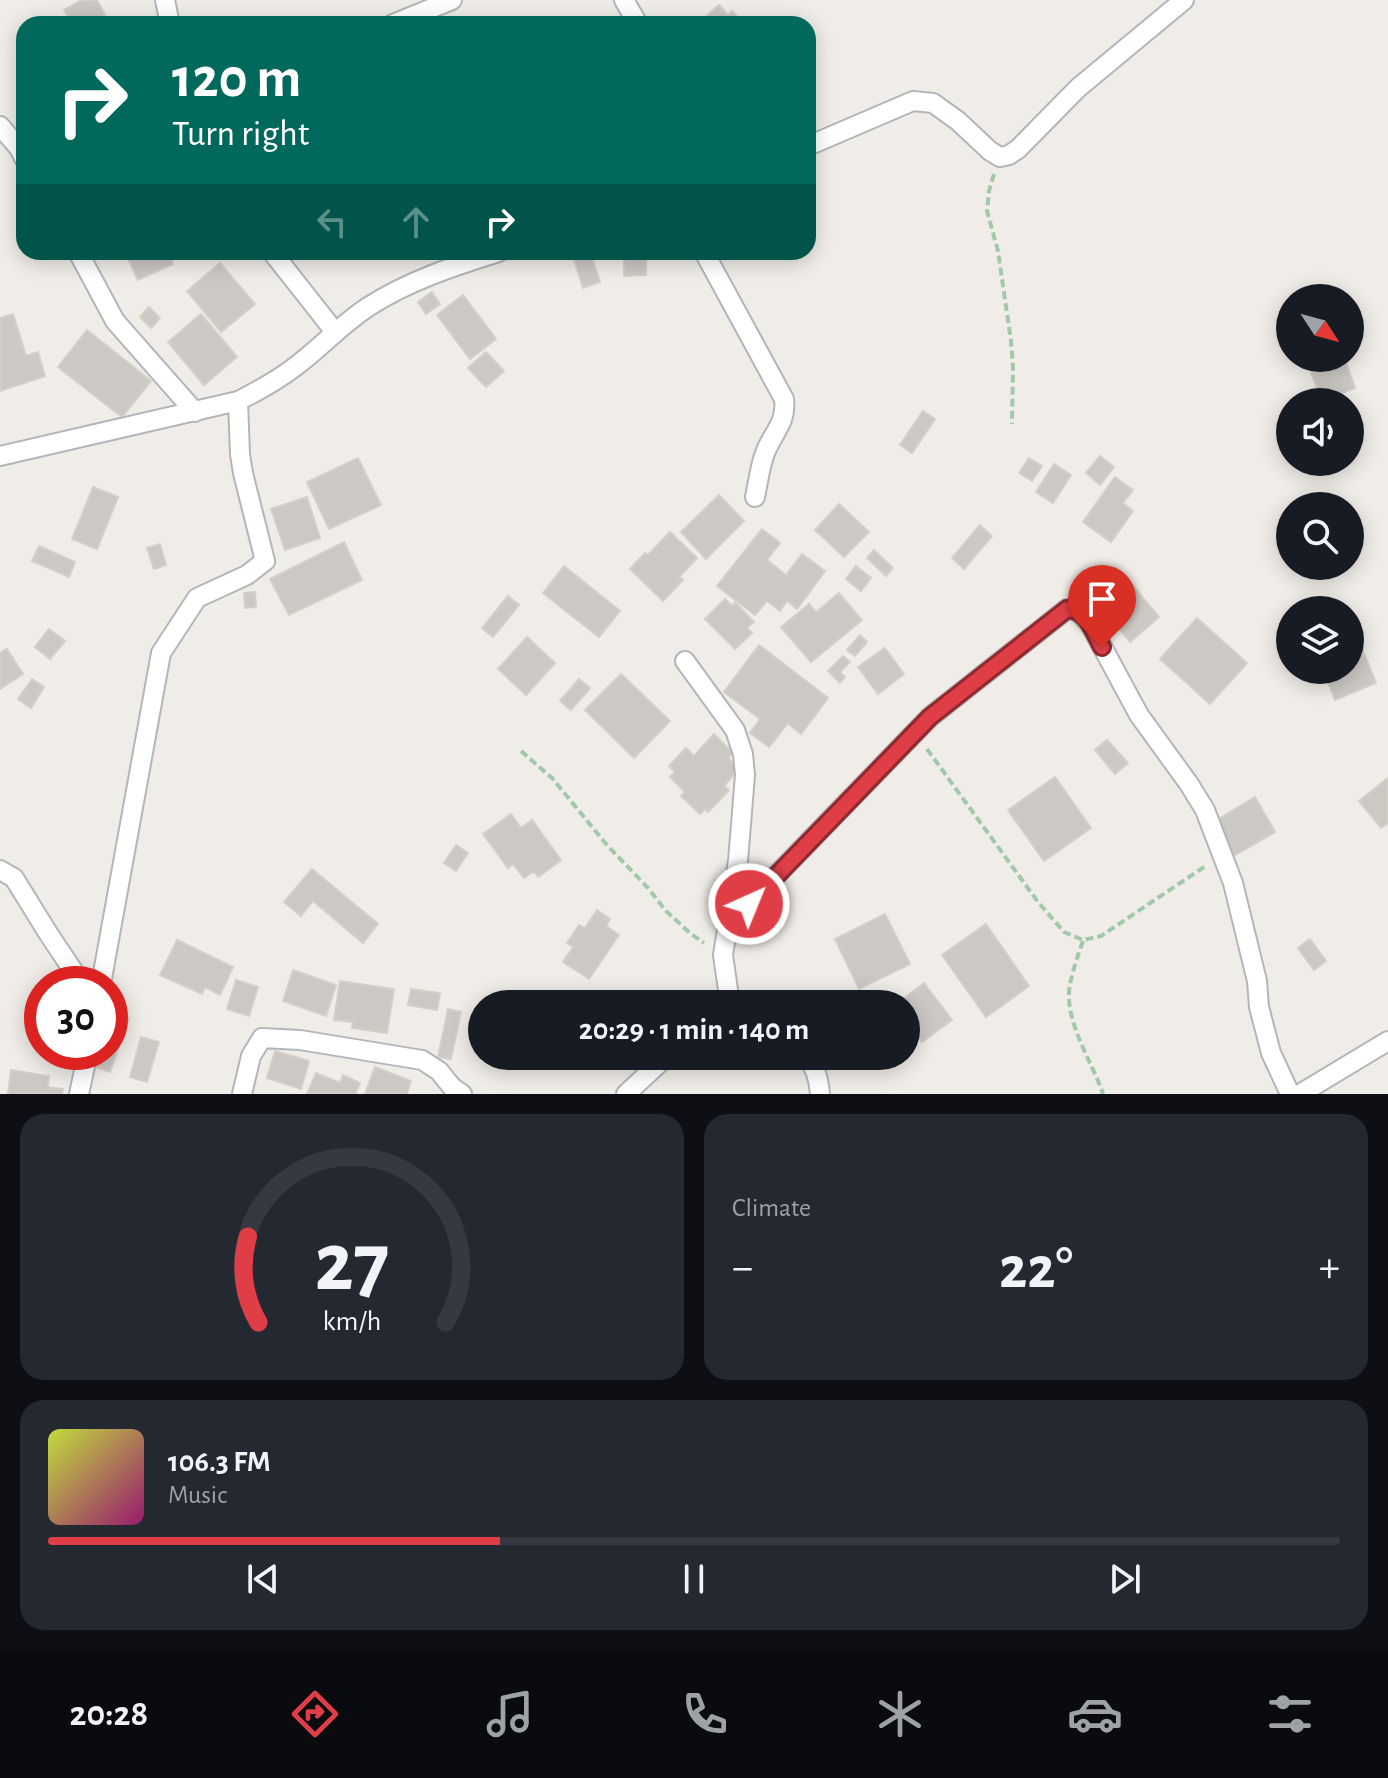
<!DOCTYPE html>
<meta charset="utf-8">
<style>
body{margin:0;font-family:"Alegreya Sans",sans-serif;background:#242831;color:#f1f3f6;height:100vh;display:flex;flex-direction:column;font-size:30px;white-space:nowrap}
*{box-sizing:border-box;margin:0}
p{font-size:26px;color:#9ea1a6}
.icon{flex:none;width:44px;height:44px;fill:none;stroke:currentColor;stroke-width:2;stroke-linecap:round;stroke-linejoin:round}
.map{position:relative;height:1094px;overflow:hidden}
.sheet{display:flex;flex-direction:column;gap:20px;padding:20px;background:#0d0f14;flex:1}
.sheet>*{flex:none}
.guide{position:absolute;left:16px;top:16px;width:800px;height:244px;border-radius:24px;box-shadow:0 4px 20px #0003;background:#00695c;color:#fff;overflow:hidden}
.needle{width:52px;rotate:126deg}
.buttons{position:absolute;left:1276px;top:284px;display:grid;gap:16px}
.buttons a{display:grid;place-items:center;width:88px;height:88px;border-radius:50%;background:#171b24;box-shadow:0 4px 20px #0003;font-size:40px}
.speed{position:absolute;left:24px;top:966px;display:flex;gap:16px;font-size:40px;font-weight:700;text-align:center}
.speed>*{display:grid;place-content:center;width:104px;height:104px;border-radius:50%;background:#171b24;box-shadow:0 4px 20px #0003;line-height:1}
.speed .limit{border:12px solid #d22;background:#fff;color:#111}
.pin{position:absolute;display:grid;place-items:center;width:68px;height:68px;color:#fff;margin:-82px -34px;border-radius:50% 50% 50% 0;rotate:-45deg;box-shadow:0 0 8px #0007}
.pin .icon{rotate:45deg}
.me{position:absolute;width:88px;margin:-44px;rotate:44deg;stroke-linejoin:round;filter:drop-shadow(0 0 6px #0008)}
.turn{display:flex;align-items:center;gap:28px;height:168px;padding:0 24px;font-size:36px}
.turn .icon{width:104px;height:104px;stroke-width:2.5}
.turn b{display:block;font-size:56px;line-height:68px}
.lanes{display:flex;align-items:center;height:76px;padding:0 24px;background:#0003;justify-content:center;gap:40px;direction:ltr}
.lanes .off{opacity:.35}
.big{font-size:60px;font-weight:600;line-height:1.1}
.sheet .widget{flex:1;display:flex;flex-direction:column;justify-content:center;gap:12px;min-width:0;padding:0 28px;border-radius:24px;background:#242831}
.sheet .dial{align-items:center;gap:0}
.dial svg{height:208px;overflow:visible;fill:none;stroke:#363941;stroke-width:7;stroke-linecap:round;text-anchor:middle}
.dial text{fill:#f1f3f6;stroke:none}
.song{display:flex;align-items:center;gap:24px}
.cover{width:96px;height:96px;border-radius:12px;background:linear-gradient(135deg,hsl(70 70% 55%),hsl(320 70% 35%))}
.played{height:8px;border-radius:4px;background:linear-gradient(90deg,#e03e47 35%,#363941 35%)}
.keys{display:flex;justify-content:space-around;direction:ltr}
.heat{display:flex;justify-content:space-between;align-items:center;font-size:44px;direction:ltr}
.sheet .tiles{flex:1;display:grid;gap:20px;grid-template-columns:1fr 1fr}
.widget:last-child{grid-column:span 2}
.trip{position:absolute;left:468px;top:990px;width:452px;height:80px;border-radius:40px;background:#171b24;box-shadow:0 4px 20px #0003;font-weight:600;line-height:80px;text-align:center}
.dock{display:flex;height:128px;justify-content:space-around;align-items:center;background:#090b0e;color:#9ea1a6}
.dock .icon{width:56px;height:56px}
.dock .on{color:#e03e47}
.dock b{font-size:36px;color:#f1f3f6}
.map>svg:first-child{display:block}
.building{fill:#ccc8c4;stroke:#d5cfc7;stroke-width:2}
.lines{fill:none;stroke-linecap:round;stroke-linejoin:round}
.minor-casing{stroke:#b3b6b9;stroke-width:22}
.path{stroke:#a1c9a7;stroke-width:4;stroke-dasharray:8 4;stroke-linecap:butt}
.minor{stroke:#fff;stroke-width:18}
.route-casing{stroke:#92282e;stroke-width:20}
.route{stroke:#e03e47;stroke-width:14}
</style>
<div class="map">
<svg width="1388" height="1094" viewBox="0 0 1388 1094">
<rect width="100%" height="100%" fill="#f0ede8"/>
<path class="building" d="M82,0H97L105,15L89,24H72L64,10Z
M719,5L728,15L732,11L744,24H698Z
M125,252H168L173,264L138,280Z
M585,252H590L600,282L583,288L573,256Z
M646,258V275L624,276V259Z
M220,263L255,304L221,332L187,291Z
M432,292L440,304L426,314L418,302Z
M463,295L496,339L470,359L437,315Z
M149,307L160,318L151,328L140,317Z
M13,314L26,356L38,352L45,376L0,391V318Z
M201,314L237,357L204,385L168,342Z
M87,330L151,381L122,417L58,367Z
M486,352L504,371L486,387L468,368Z
M1345,360L1355,388L1322,401L1311,373Z
M923,411L935,419L912,453L900,445Z
M1100,456L1114,467L1100,485L1086,473Z
M358,458L381,505L329,529L307,482Z
M1029,458L1042,466L1032,481L1019,473Z
M1054,464L1071,475L1053,503L1036,492Z
M1115,477L1133,490L1123,503L1133,511L1111,542L1083,522Z
M93,487L118,497L97,549L72,539Z
M719,495L744,521L706,559L681,532Z
M307,497L320,538L285,550L271,509Z
M839,504L869,532L844,557L815,530Z
M980,525L992,536L964,569L952,558Z
M762,529L780,543L767,560L786,575L802,554L825,571L797,609L787,601L780,611L767,601L755,615L717,586Z
M670,532L697,558L679,577L683,580L663,601L630,569L645,553L648,555Z
M344,542L362,580L289,615L270,579Z
M160,544L166,565L154,569L147,548Z
M39,546L75,562L69,577L32,561Z
M874,550L893,568L886,576L867,558Z
M564,566L620,611L599,637L543,593Z
M856,566L871,578L861,591L846,579Z
M1128,580L1159,617L1130,642L1099,605Z
M255,592L256,607L245,608L244,593Z
M839,593L862,620L811,662L781,627L809,604L816,612Z
M508,596L519,605L493,637L482,628Z
M725,599L732,606L735,602L754,622L747,628L752,633L735,649L705,619Z
M1197,618L1247,663L1210,704L1160,659Z
M49,629L65,641L50,659L35,647Z
M860,635L867,642L855,656L847,650Z
M527,637L555,663L526,695L498,669Z
M1357,637L1376,683L1335,700L1323,670H1350V640Z
M759,645L828,698L801,734L788,723L769,747L750,733L760,719L724,692Z
M885,648L904,674L878,694L858,667Z
M7,649L23,674L0,689V653Z
M843,656L850,662L840,672L845,677L840,683L828,671Z
M621,674L670,721L634,758L585,710Z
M32,679L44,687L31,708L18,699Z
M579,679L590,688L571,710L560,701Z
M714,734L733,753L728,758L739,768L724,786L729,790L708,812L705,809L700,814L681,796L685,792L670,777L675,772L669,766L686,748L694,756Z
M1107,740L1128,763L1115,774L1095,750Z
M1055,777L1091,828L1044,861L1008,810Z
M1388,778V823L1381,828L1359,801Z
M1255,797L1275,832L1232,857L1212,823Z
M511,814L521,828L532,820L561,860L538,877L534,871L524,878L513,864L508,868L483,834Z
M456,845L468,853L456,871L444,863Z
M312,869L378,924L363,943L313,901L301,916L284,902Z
M597,910L610,919L606,926L619,935L589,979L563,962L573,947L567,943L579,925L585,928Z
M885,914L910,964L859,989L835,939Z
M986,924L1029,986L986,1017L942,955Z
M1310,939L1326,961L1314,970L1298,948Z
M177,940L233,967L220,995L205,987L202,994L160,975Z
M293,970L336,985L326,1016L283,1001Z
M236,980L258,987L249,1016L227,1009Z
M340,981L394,989L387,1033L352,1028L353,1022L334,1020Z
M924,983L952,1020L922,1042L906,1021V1004H897Z
M411,989L440,993L437,1010L408,1005Z
M448,1009L461,1012L451,1059L438,1057Z
M110,1012L129,1018L110,1072L90,1065L94,1052H110Z
M141,1037L159,1042L147,1082L130,1077Z
M275,1051L309,1061L301,1089L267,1078Z
M375,1067L411,1081L407,1094H365Z
M11,1070L49,1076L48,1087L63,1089L62,1094H8Z
M316,1073L340,1083L343,1075L360,1083L355,1094H307Z"/>
<g class="lines">
<defs>
<path id="minor" d="M165,0L170,24
M624,0L638,24
M393,24L452,0
M0,126L19,148L24,158
M808,146L913,101L933,103L958,121L990,151L1000,157L1009,155L1018,149L1078,88L1184,0
M78,252L115,321L195,412
M272,252L335,332
M704,252L784,399C787,423 773,432 765,453C760,466 758,483 755,497
M0,456L238,401C258,391 278,380 296,366C321,347 342,324 368,307C408,281 454,266 499,252
M685,661L735,730L743,754L745,775L738,861L723,955L730,1004
M0,870L14,878L48,933L82,984
M728,925L930,717L1067,609C1078,609 1083,616 1090,624L1139,715L1189,784L1205,810L1233,883L1257,981L1259,1007L1271,1053L1290,1094
M101,984L161,653L197,598L247,575L265,561L243,473L240,454L238,401
M806,1056C815,1066 819,1080 820,1094
M79,1094L88,1052
M242,1094L251,1056L262,1038L300,1040L422,1060L439,1071L452,1087L462,1094
M626,1094L667,1056
M1300,1094L1388,1041"/>
</defs>
<use href="#minor" class="minor-casing"/>
<path class="path" d="M994,174L989,191L987,211L998,251L1011,341L1013,367L1012,424
M927,749L1038,902L1064,932L1083,940L1101,936L1207,865
M521,751L552,778L607,845L648,888L666,911L691,934L704,943
M1083,941C1078,955 1073,970 1070,984C1063,1020 1092,1061 1103,1094"/>
<use href="#minor" class="minor"/>
</g>
<g class="lines">
<defs>
<path id="route" d="M749,904L930,717L1067,609C1087,609 1094,632 1102,647"/>
</defs>
<use href="#route" class="route-casing"/>
<use href="#route" class="route"/>
</g>
</svg>
<div class="buttons">
<a><svg class="needle" viewBox="-14 -14 28 28"><path d="M0-13l5 13h-10z" fill="#e53935"/><path d="M0 13l5-13h-10z" fill="#9ea1a6"/></svg></a>
<a><svg class="icon" aria-label="sound" viewBox="0 0 24 24"><path d="M4 9h4l5-4v14l-5-4H4zM17 9q2 3 0 6"/></svg></a>
<a><svg class="icon" aria-label="search" viewBox="0 0 24 24"><circle cx="10" cy="10" r="6"/><path d="M15 15l6 6"/></svg></a>
<a><svg class="icon" aria-label="layers" viewBox="0 0 24 24"><path d="M12 4l9 5-9 5-9-5zM3 14l9 5 9-5"/></svg></a>
</div>
<div class="speed"><div class="limit">30</div></div>
<div class="pin" style="left:1102px;top:647px;background:#d93025"><svg class="icon" aria-label="arrive" viewBox="0 0 24 24"><path d="M6 21V4h12l-3 4 3 4H6"/></svg></div>
<svg class="me" style="left:749px;top:904px" viewBox="-20 -20 40 40"><circle r="17" fill="#e03e47" stroke="#fff" stroke-width="3"/><path d="M0-11L8 9 0 5-8 9z" fill="#fff"/></svg>
<div class="trip">20:29 · 1 min · 140 m</div>
<div class="guide">
<div class="turn"><svg class="icon" aria-label="right" viewBox="0 0 24 24"><path d="M7 20v-9h11M14 6l5 5-5 5"/></svg><div><b>120 m</b>Turn right</div></div>
<div class="lanes"><svg class="icon off" aria-label="left" viewBox="0 0 24 24"><path d="M17 20v-9H6M10 6l-5 5 5 5"/></svg><svg class="icon off" aria-label="ahead" viewBox="0 0 24 24"><path d="M12 20V5M6 11l6-6 6 6"/></svg><svg class="icon" aria-label="right" viewBox="0 0 24 24"><path d="M7 20v-9h11M14 6l5 5-5 5"/></svg></div>
</div>
</div>
<section class="sheet">
<div class="tiles">
<div class="widget dial"><svg viewBox="0 0 100 80">
<path d="M14 69A42 42 0 1 1 86 69"/>
<path d="M14 69A42 42 0 0 1 10 36" stroke="#e03e47"/>
<text x="50" y="56" font-size="32" font-weight="700">27</text>
<text x="50" y="72" font-size="11">km/h</text>
</svg></div>
<div class="widget"><p>Climate</p>
<div class="heat"><a>−</a><b class="big">22°</b><a>+</a></div>
</div>
<div class="widget">
<div class="song"><i class="cover"></i><div><b>106.3 FM</b><p>Music</p></div></div>
<div class="played"></div>
<div class="keys"><svg class="icon" aria-label="previous" viewBox="0 0 24 24"><path d="M18 5L8 12l10 7zM5 5v14"/></svg><svg class="icon" aria-label="pause" viewBox="0 0 24 24"><path d="M8 5v14M16 5v14"/></svg><svg class="icon" aria-label="next" viewBox="0 0 24 24"><path d="M6 5l10 7-10 7zM19 5v14"/></svg></div>
</div>
</div>
</section>
<nav class="dock">
<b>20:28</b>
<svg class="icon on" aria-label="directions" viewBox="0 0 24 24"><path d="M12 3l9 9-9 9-9-9zM9 14v-3h6M13 9l2 2-2 2"/></svg>
<svg class="icon" aria-label="music" viewBox="0 0 24 24"><path d="M9 18V5l10-2v13"/><circle cx="6" cy="18" r="3"/><circle cx="16" cy="16" r="3"/></svg>
<svg class="icon" aria-label="phone" viewBox="0 0 24 24"><path d="M5 4h4l2 5-3 2q2 4 5 5l2-3 5 2v4C11 20 4 13 5 4z"/></svg>
<svg class="icon" aria-label="climate" viewBox="0 0 24 24"><path d="M12 3v18M4 7l16 10M4 17L20 7"/></svg>
<svg class="icon" aria-label="car" viewBox="0 0 24 24"><path d="M5 17H2v-5l4-1 3-4h7l3 4 3 1v5h-3M9 17h6M6 11h13"/><circle cx="7" cy="17" r="2"/><circle cx="17" cy="17" r="2"/></svg>
<svg class="icon" aria-label="filters" viewBox="0 0 24 24"><path d="M4 7h16M4 17h16"/><circle cx="9" cy="7" r="2"/><circle cx="15" cy="17" r="2"/></svg>
</nav>
